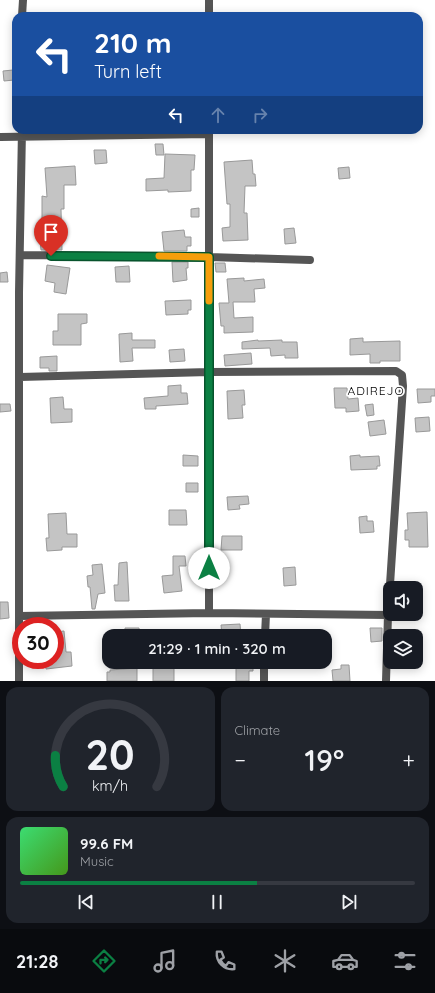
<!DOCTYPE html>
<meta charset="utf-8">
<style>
body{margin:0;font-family:Quicksand,sans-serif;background:#20242c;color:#f1f3f6;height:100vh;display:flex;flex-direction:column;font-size:15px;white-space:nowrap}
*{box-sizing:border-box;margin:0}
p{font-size:13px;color:#9ea1a6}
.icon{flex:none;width:22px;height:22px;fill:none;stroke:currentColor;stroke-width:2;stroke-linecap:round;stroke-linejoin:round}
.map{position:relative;height:681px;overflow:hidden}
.drawer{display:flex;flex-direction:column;gap:6px;padding:6px;background:#0d0f14;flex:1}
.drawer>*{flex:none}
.guide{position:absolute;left:12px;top:12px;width:411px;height:122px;border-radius:12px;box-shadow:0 2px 10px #0003;background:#1a4fa0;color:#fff;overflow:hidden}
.tools{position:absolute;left:383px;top:581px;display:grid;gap:8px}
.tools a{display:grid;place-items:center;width:40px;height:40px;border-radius:8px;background:#171b24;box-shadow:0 2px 10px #0003;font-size:20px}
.speed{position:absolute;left:12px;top:617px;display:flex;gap:8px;font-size:20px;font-weight:700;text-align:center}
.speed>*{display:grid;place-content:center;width:52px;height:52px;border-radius:50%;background:#171b24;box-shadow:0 2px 10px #0003;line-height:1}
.speed .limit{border:6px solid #d22;background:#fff;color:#111}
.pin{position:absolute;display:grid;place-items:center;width:34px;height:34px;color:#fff;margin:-41px -17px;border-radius:50% 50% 50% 0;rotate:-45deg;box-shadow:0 0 4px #0007}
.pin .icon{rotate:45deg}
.me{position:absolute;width:44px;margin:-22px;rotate:0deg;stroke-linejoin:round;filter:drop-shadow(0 0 3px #0008)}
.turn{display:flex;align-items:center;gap:14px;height:84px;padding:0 16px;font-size:18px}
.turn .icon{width:52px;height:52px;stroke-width:2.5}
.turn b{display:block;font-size:28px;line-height:34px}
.lanes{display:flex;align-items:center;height:38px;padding:0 16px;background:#0003;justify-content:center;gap:20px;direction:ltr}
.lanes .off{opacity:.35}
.big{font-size:30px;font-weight:600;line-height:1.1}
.drawer .widget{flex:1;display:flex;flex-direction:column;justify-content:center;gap:6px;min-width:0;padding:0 14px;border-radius:12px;background:#20242c}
.drawer .dial{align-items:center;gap:0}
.dial svg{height:104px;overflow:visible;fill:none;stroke:#363941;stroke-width:7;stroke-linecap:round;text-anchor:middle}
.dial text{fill:#f1f3f6;stroke:none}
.song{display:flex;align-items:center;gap:12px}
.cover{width:48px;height:48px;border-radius:6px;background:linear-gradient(135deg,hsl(140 70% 55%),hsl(100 70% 35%))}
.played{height:4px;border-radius:2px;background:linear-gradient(90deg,#0b8043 60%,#363941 60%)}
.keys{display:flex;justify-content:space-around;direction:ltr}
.heat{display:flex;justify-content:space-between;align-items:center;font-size:22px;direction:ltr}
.drawer .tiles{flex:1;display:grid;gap:6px;grid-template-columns:1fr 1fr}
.widget:last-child{grid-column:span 2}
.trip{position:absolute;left:102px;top:629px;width:230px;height:40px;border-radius:12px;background:#171b24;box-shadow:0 2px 10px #0003;font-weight:600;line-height:40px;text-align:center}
.dock{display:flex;height:64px;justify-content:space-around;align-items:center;background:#090b0e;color:#9ea1a6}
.dock .icon{width:28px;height:28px}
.dock .active{color:#0b8043}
.dock b{font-size:18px;color:#f1f3f6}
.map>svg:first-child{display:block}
.building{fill:#c4c4c4;stroke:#999}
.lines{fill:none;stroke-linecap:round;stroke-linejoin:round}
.street{stroke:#555;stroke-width:8}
.route-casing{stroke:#07532c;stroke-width:10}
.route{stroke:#0b8043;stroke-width:7}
.slow{stroke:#f59e0b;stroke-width:7}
.labels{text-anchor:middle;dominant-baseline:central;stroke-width:3.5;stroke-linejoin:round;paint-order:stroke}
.quarter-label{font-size:12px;letter-spacing:1px;fill:#000;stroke:#fff}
</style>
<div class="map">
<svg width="435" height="681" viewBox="0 0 435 681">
<rect width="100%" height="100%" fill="#fff"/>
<path class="building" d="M13,70L14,80L4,81L3,71Z
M155,144H163L164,155H156Z
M94,150H106L107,163L95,164Z
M165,154L195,155L194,170H191V191L168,192V190L146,191V179L164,178Z
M252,160L253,174H255L256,186H245L244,213H247L248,240L223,241L222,228L230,227V204H227L224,162Z
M75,166L76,185H64V209H61L62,250H41L40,240H42V196L47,197L45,168Z
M349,167L350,178L339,179L338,168Z
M199,208V217H191V209Z
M294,228L296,243L285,244L284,229Z
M184,230L185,237H191V246H187V251H164L162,232Z
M172,262H188V268H186L187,280L173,282Z
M215,263H225L226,272H216Z
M47,265L70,268L66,294L54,292L55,283L45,281Z
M129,266L130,282H116L115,267Z
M7,272L8,282H0V273Z
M244,278V281L264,279L265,288L254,289L255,302H233L234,318L253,317V332L224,333V326H221L219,303H229L227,279Z
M191,300V310H188V314L166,315L165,301Z
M58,314H87V323L81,324V345H53V331H58Z
M132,333V340H155V348H132L133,361L120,362L119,334Z
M363,338V342L400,341V361H380V363H370V354L350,355V339Z
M258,340V341L282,340V342H297L298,358H285V355L271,356L270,348L242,349V342Z
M184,349L185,361L170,362L169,350Z
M251,353L252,364L225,366L224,355Z
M57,356V371H49V368H40V357Z
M181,385V393H187L188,404L156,406V409H145L144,398L168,396V386Z
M334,388H347L348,399L358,398L359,411L346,412V408H335Z
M417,389H435V396H431V402L418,403Z
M244,390L245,405H242L243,418L228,419L227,391Z
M63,397L64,409H72V422L51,423L50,398Z
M0,404H10L11,411L0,412Z
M373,404L374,415L367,416L365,405Z
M429,417L430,431L416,432L415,418Z
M384,420L386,434L370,436L368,422Z
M183,455L198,456V466H183Z
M360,455V457L379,456L380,466H377V469L351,470L350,456Z
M186,483H198V492H186Z
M248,496L249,504L239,505L240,509L228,510L227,497Z
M169,510H186L187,525H169Z
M427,512L428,547H409V540H405V530H408L407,513Z
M66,513L67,534H77V547H62V550L47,551L46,538H49L48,514Z
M367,516V521H373L374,532L360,533L359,517Z
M222,536H242V550H221Z
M173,556H185L186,566H179L182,591L164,593L162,576L173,575Z
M127,562L129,601H115L114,585H118L119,563Z
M102,564L105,593L98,594L95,609H92L90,587H88L87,576L93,575L92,565Z
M295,567L296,585L284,586L283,568Z
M0,602H8L9,618L0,619Z
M240,624L241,636H222L221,625Z
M125,628H139L140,636H125Z
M370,628H382V641L371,642Z
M64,631L66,652H71L72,666L46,669L45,660H55V632Z
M153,662H174V681H153Z
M236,664H253V671H249V681H236Z
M341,665H349L350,681H333L332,670L341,669Z
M137,668V681H107V672H110V670Z"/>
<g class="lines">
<path class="street" d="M22,16L23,0
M209,16V0
M0,137L209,134
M20,255L209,257L310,260
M20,377L209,372L396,371L402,375L403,386L388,615L386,681
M209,613V130
M19,616L209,613L388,615
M265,636L266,614
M19,681V292L22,130
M264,681V662"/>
</g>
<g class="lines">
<defs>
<path id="route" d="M51,256L209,257V568"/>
</defs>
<use href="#route" class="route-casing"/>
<use href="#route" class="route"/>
<path class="slow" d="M159,256L209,257V301"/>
</g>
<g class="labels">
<g class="quarter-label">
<text x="376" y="390">ADIREJO</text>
</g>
</g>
</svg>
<div class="tools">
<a><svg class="icon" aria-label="sound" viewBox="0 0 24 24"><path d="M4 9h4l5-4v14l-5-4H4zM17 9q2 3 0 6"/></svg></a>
<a><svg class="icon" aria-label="layers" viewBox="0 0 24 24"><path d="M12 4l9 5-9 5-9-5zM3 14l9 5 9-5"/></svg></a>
</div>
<div class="speed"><div class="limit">30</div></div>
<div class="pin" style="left:51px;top:256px;background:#d93025"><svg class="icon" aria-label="arrive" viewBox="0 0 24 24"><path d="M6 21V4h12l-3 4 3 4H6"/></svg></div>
<svg class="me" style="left:209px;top:568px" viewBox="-20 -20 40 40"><circle r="19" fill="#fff"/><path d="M0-13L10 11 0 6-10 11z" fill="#0b8043"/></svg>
<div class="trip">21:29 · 1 min · 320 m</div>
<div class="guide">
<div class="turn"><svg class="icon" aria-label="left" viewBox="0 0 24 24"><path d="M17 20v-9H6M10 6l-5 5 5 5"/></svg><div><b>210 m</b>Turn left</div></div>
<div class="lanes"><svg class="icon" aria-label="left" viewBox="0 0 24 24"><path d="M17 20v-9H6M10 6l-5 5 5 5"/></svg><svg class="icon off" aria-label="ahead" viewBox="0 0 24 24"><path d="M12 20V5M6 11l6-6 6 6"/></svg><svg class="icon off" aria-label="right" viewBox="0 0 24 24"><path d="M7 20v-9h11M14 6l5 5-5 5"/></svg></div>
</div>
</div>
<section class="drawer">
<div class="tiles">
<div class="widget dial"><svg viewBox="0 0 100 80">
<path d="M14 69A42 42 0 1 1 86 69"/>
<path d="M14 69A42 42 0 0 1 8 45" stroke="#0b8043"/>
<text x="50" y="56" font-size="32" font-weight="700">20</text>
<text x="50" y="72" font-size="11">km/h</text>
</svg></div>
<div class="widget"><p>Climate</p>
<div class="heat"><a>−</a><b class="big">19°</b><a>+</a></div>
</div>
<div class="widget">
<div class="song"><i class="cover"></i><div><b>99.6 FM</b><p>Music</p></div></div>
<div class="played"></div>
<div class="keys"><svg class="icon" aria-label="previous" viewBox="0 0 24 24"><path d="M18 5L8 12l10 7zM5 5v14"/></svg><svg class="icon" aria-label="pause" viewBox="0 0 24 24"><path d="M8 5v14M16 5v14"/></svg><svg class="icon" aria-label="next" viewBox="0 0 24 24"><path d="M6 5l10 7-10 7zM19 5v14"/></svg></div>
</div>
</div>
</section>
<nav class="dock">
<b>21:28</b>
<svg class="icon active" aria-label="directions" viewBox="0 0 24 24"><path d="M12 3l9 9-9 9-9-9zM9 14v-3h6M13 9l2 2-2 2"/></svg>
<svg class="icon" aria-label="music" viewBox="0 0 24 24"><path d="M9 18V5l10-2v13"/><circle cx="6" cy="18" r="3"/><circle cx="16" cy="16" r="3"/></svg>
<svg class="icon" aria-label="phone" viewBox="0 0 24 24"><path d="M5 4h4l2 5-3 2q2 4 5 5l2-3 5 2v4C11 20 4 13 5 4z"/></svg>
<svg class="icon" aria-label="climate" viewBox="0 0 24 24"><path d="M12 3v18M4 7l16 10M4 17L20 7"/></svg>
<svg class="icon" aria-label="car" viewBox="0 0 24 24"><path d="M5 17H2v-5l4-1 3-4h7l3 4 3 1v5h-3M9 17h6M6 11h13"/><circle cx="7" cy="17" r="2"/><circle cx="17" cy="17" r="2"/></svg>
<svg class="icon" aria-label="filters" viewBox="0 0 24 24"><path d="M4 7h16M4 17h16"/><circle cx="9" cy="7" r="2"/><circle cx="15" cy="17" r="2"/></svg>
</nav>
